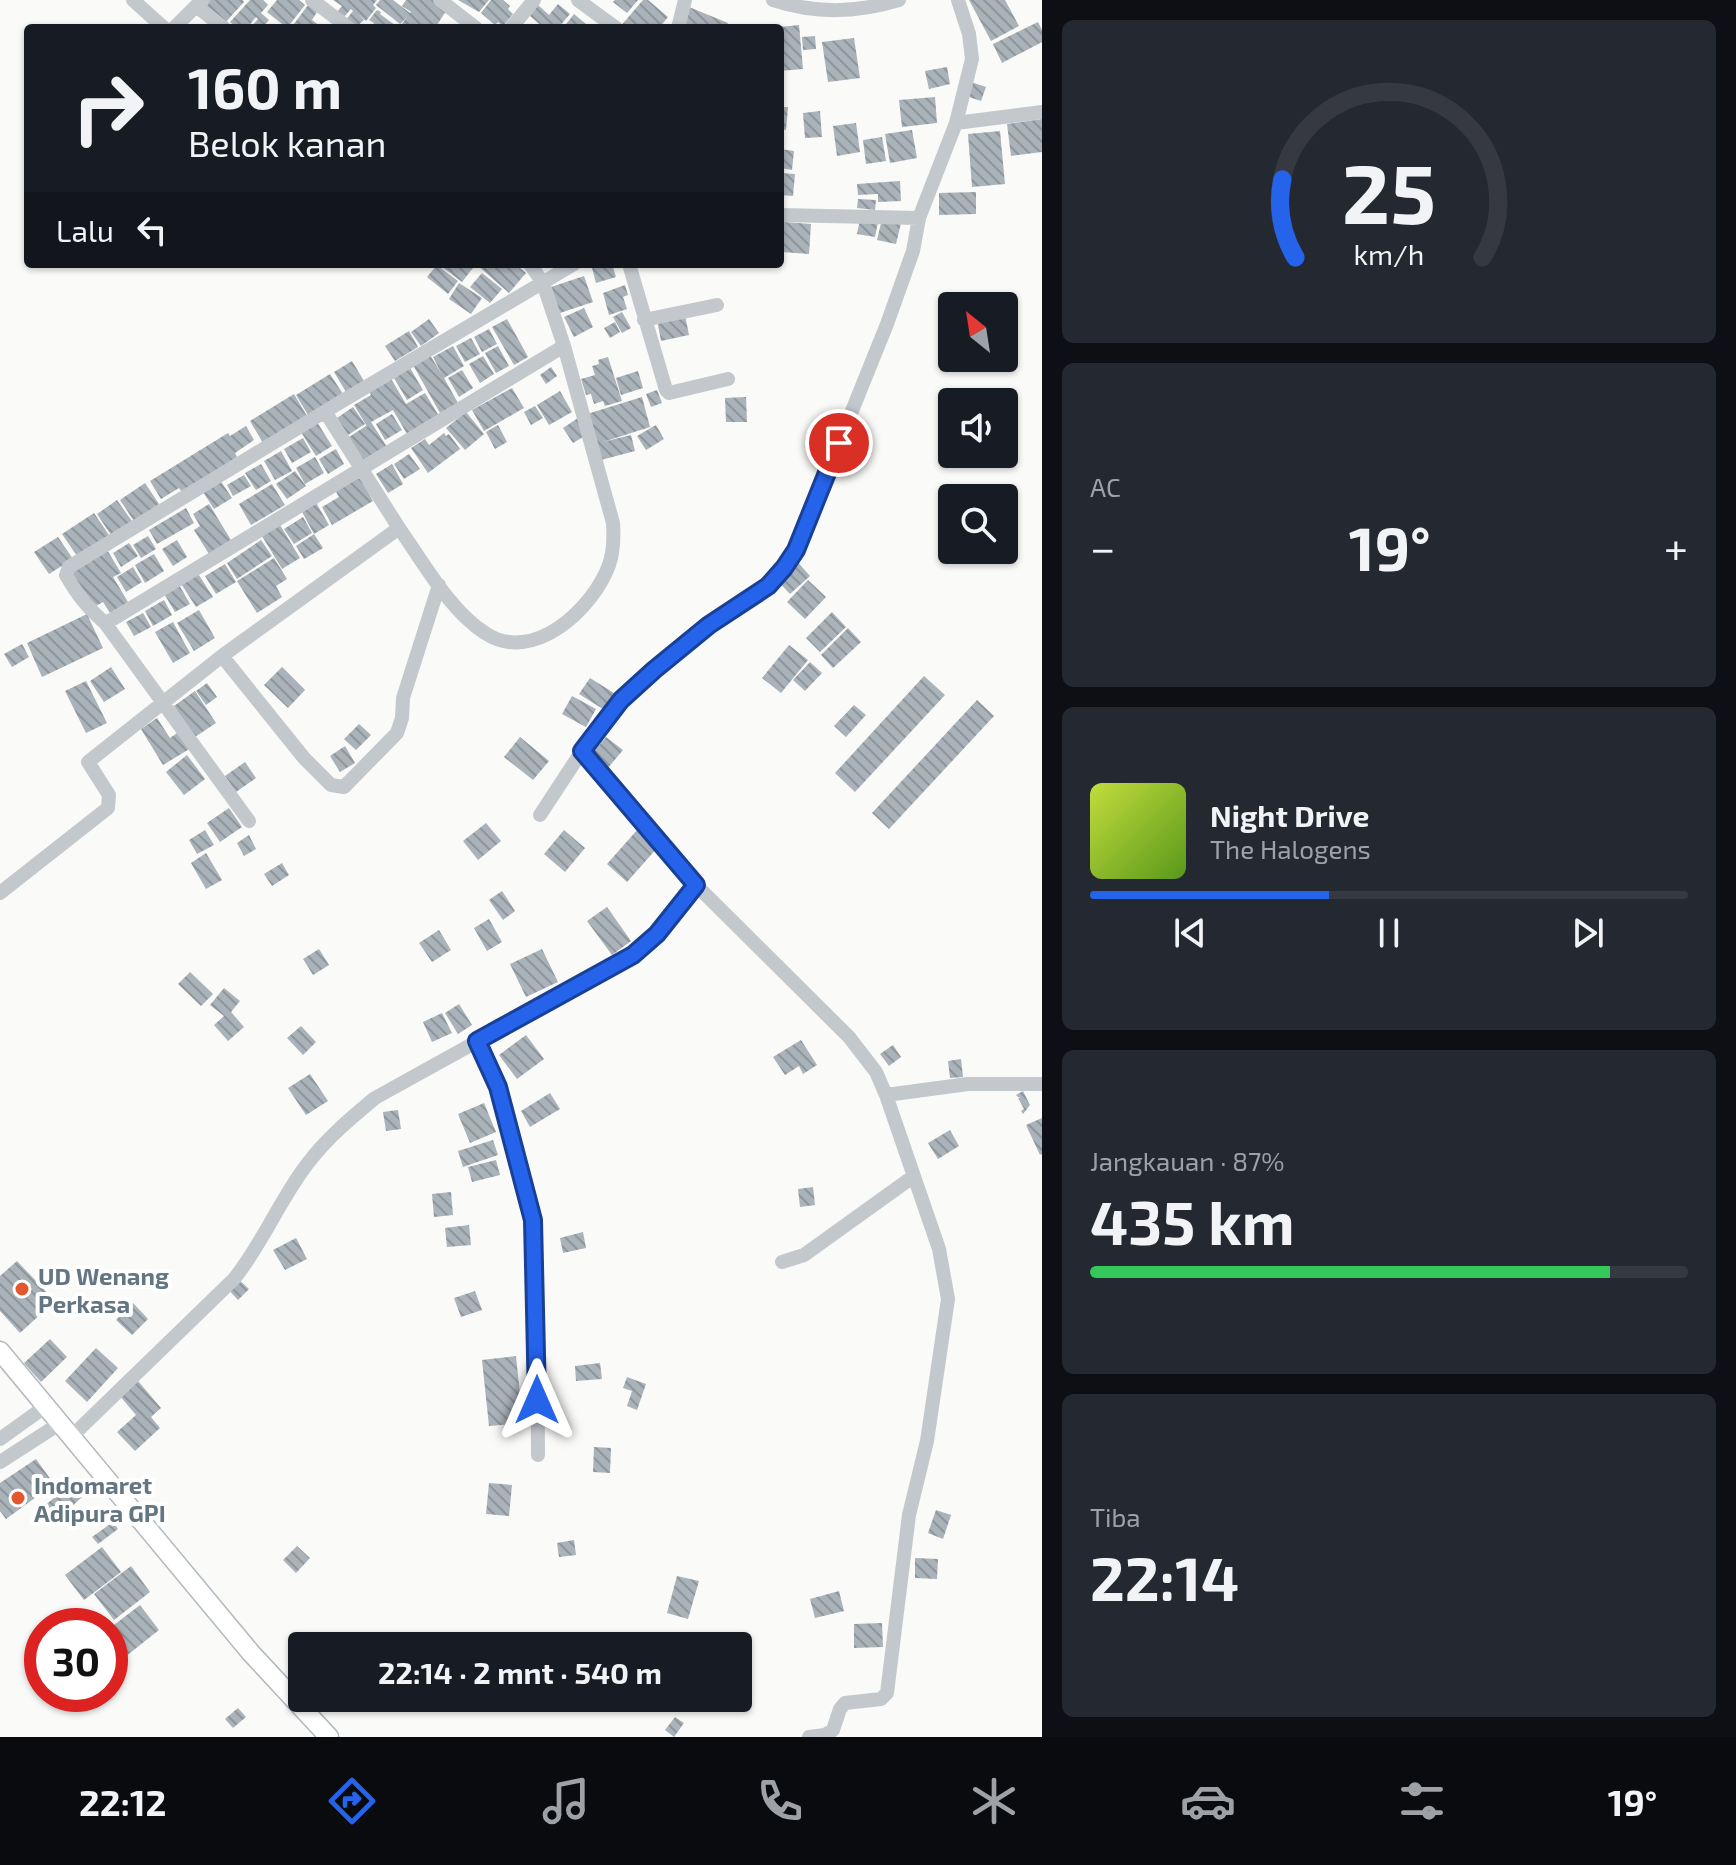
<!DOCTYPE html>
<html lang="id">
<meta charset="utf-8">
<style>
body{margin:0;font-family:"Exo 2",sans-serif;background:#242831;color:#f1f3f6;height:100vh;display:flex;flex-direction:column;font-size:30px;white-space:nowrap}
*{box-sizing:border-box;margin:0}
p{font-size:26px;color:#9ea1a6}
.icon{flex:none;width:44px;height:44px;fill:none;stroke:currentColor;stroke-width:2;stroke-linecap:round;stroke-linejoin:round}
.map{position:relative;flex:1;overflow:hidden}
.sheet{display:flex;flex-direction:column;gap:20px;padding:20px;background:#0d0f14;width:694px}
.sheet>*{flex:none}
.guide{position:absolute;left:24px;top:24px;width:760px;height:244px;border-radius:8px;box-shadow:0 2px 6px #0004;background:#171b24;color:#f1f3f6;overflow:hidden}
.needle{width:52px;rotate:330deg}
.controls{position:absolute;left:938px;top:292px;display:grid;gap:16px}
.controls a{display:grid;place-items:center;width:80px;height:80px;border-radius:8px;background:#171b24;box-shadow:0 2px 6px #0004;font-size:40px}
.speed{position:absolute;left:24px;top:1608px;display:flex;gap:16px;font-size:40px;font-weight:700;text-align:center}
.speed>*{display:grid;place-content:center;width:104px;height:104px;border-radius:50%;background:#171b24;box-shadow:0 2px 6px #0004;line-height:1}
.speed .limit{border:12px solid #d22;background:#fff;color:#111}
.pin{position:absolute;display:grid;place-items:center;width:68px;height:68px;color:#fff;margin:-34px;border:4px solid #fff;border-radius:50%;box-shadow:0 2px 8px #0007}
.me{position:absolute;width:88px;margin:-44px;rotate:0deg;stroke-linejoin:round;filter:drop-shadow(0 0 6px #0008)}
.turn{display:flex;align-items:center;gap:28px;height:168px;padding:0 32px;font-size:36px}
.turn .icon{width:104px;height:104px;stroke-width:2.5}
.turn b{display:block;font-size:56px;line-height:68px}
.then{display:flex;align-items:center;height:76px;padding:0 32px;background:#0003;gap:16px;font-size:30px}
.big{font-size:60px;font-weight:700;line-height:1.1}
.sheet .card{flex:1;display:flex;flex-direction:column;justify-content:center;gap:12px;min-width:0;padding:0 28px;border-radius:12px;background:#242831}
.sheet .dial{align-items:center;gap:0}
.dial svg{height:208px;overflow:visible;fill:none;stroke:#363941;stroke-width:7;stroke-linecap:round;text-anchor:middle}
.dial text{fill:#f1f3f6;stroke:none}
.song{display:flex;align-items:center;gap:24px}
.cover{width:96px;height:96px;border-radius:12px;background:linear-gradient(135deg,hsl(70 70% 55%),hsl(90 70% 35%))}
.played{height:8px;border-radius:4px;background:linear-gradient(90deg,#2563eb 40%,#363941 40%)}
.keys{display:flex;justify-content:space-around;direction:ltr}
.heat{display:flex;justify-content:space-between;align-items:center;font-size:44px;direction:ltr}
.charge{height:12px;border-radius:6px;background:linear-gradient(90deg,#34c759 87%,#363941 0)}
.trip{position:absolute;left:288px;top:1632px;width:464px;height:80px;border-radius:8px;background:#171b24;box-shadow:0 2px 6px #0004;font-weight:700;line-height:80px;text-align:center}
.dock{display:flex;height:128px;justify-content:space-around;align-items:center;background:#090b0e;color:#9ea1a6}
.dock .icon{width:56px;height:56px}
.dock .selected{color:#2563eb}
.dock b{font-size:36px;color:#f1f3f6}
main{display:flex;flex:1;min-height:0}
.map>svg:first-child{display:block}
.building{fill:url(#building-back-hatch)}
.lines{fill:none;stroke-linecap:round;stroke-linejoin:round}
.secondary-casing{stroke:#b3babf;stroke-width:21}
.street{stroke:#c3c8cc;stroke-width:14}
.secondary{stroke:#fff;stroke-width:18}
.route-casing{stroke:#184099;stroke-width:20}
.route{stroke:#2563eb;stroke-width:14}
.poi-dot{fill:#e4572e;stroke:#fff;stroke-width:3}
.labels{text-anchor:middle;dominant-baseline:central;stroke-width:8;stroke-linejoin:round;paint-order:stroke}
.poi-label{font-size:24px;font-weight:bold;fill:#657683;stroke:#fff;text-anchor:start}
</style>
<main>
<div class="map">
<svg width="1042" height="1737" viewBox="0 0 1042 1737">
<defs>
<pattern id="building-back-hatch" width="6" height="6" patternUnits="userSpaceOnUse" patternTransform="scale(2)"><rect width="6" height="6" fill="#aab3b9"/><path d="M-1 5l2 2M0 0l6 6M5-1l2 2" fill="none" stroke="#8e969c"/></pattern>
</defs>
<rect width="100%" height="100%" fill="#fafaf8"/>
<path class="building" d="M209,0H243L244,2L224,24L203,6Z
M250,0H263L268,5L261,13L269,20L262,28H250L258,19L256,17L247,28H237L230,22Z
M277,0H299L305,5L287,28L267,12Z
M333,0H377L373,5L376,8L366,21L357,14L364,20L355,28L345,21L353,11L351,9L344,17L337,12L342,6Z
M380,0H393L410,13L411,12L402,6L406,0H437L446,11L435,28H399L407,17L400,24L376,5Z
M458,0H489L479,12Z
M491,0H503L510,6L508,9L513,14L503,26L498,22L495,25L481,13Z
M615,0H638L627,13L613,2Z
M643,0H648L668,17L659,28H619Z
M969,0H1005L1019,26L991,41Z
M558,4L570,14L558,28H544L530,16L538,5L549,15Z
M308,5L317,12L312,20L320,26L318,28H291Z
M689,7L728,23L726,28H680Z
M377,10L381,12L380,14L399,28H371L374,23L369,20Z
M574,14L591,28H563Z
M1038,22L1042,30V42L1002,63L993,44Z
M799,25L803,69L780,71V27Z
M815,36L816,49L803,50L802,37Z
M854,38L860,78L828,82L822,42Z
M947,67L950,84L929,89L925,71Z
M971,82L986,87L981,101L966,96Z
M935,97L937,123L902,127L899,100Z
M780,107H788L786,130L780,129Z
M820,111L822,137L805,138L803,113Z
M1042,119V152L1011,156L1007,124Z
M856,123L860,152L837,156L833,126Z
M912,130L917,158L890,163L885,134Z
M1000,131L1005,184L972,187L968,134Z
M882,137L886,161L866,164L863,140Z
M780,149L794,151L792,170L780,168Z
M780,173L795,174L793,196L780,195Z
M900,181L901,201L878,202V194L858,195L857,184Z
M976,192V214L939,215V193Z
M858,199L876,200L875,210L857,208Z
M860,219L878,222L875,237L857,234Z
M882,219L901,223L896,244L877,240Z
M784,222L811,224L809,254L782,252Z
M438,264H476L462,282Z
M476,264H515L526,273L509,293Z
M606,264H612L616,277L596,283L592,268Z
M437,265L458,281L448,294L427,277Z
M482,273L502,289L490,303L470,287Z
M584,276L593,302L557,314L548,288Z
M459,283L482,298L471,314L449,299Z
M625,285L628,295L623,297L627,309L609,315L603,293Z
M584,308L593,327L574,337L564,317Z
M622,312L631,328L622,333L613,317Z
M685,315L689,335L661,341L657,320Z
M429,319L439,333L421,346L411,332Z
M507,319L528,357L514,365L492,327Z
M615,322L620,332L610,338L604,328Z
M489,329L497,344L482,352L474,337Z
M409,331L418,347L395,361L385,346Z
M471,338L480,354L465,362L456,346Z
M453,346L464,366L444,378L458,403L440,413L413,365L430,355L441,373L433,357Z
M498,346L509,366L496,373L485,353Z
M483,356L494,374L480,383L469,364Z
M608,357L622,401L605,406L603,401L594,404L591,394L586,395L581,379L595,375L592,366L599,364L598,360Z
M352,361L364,381L346,392L334,372Z
M551,367L557,376L546,384L540,375Z
M410,368L423,390L407,400L394,378Z
M462,370L473,388L459,397L448,378Z
M638,371L643,388L621,395L616,378Z
M330,374L343,394L308,415L296,395Z
M390,377L406,404L425,393L439,416L407,434L393,410L371,422L387,447L361,463L346,439L366,426L368,428L354,405L371,395L368,389Z
M512,388L524,408L484,431L472,410Z
M657,390L662,403L651,407L646,394Z
M560,391L572,412L549,425L537,405Z
M294,394L307,416L263,443L250,421Z
M642,397L650,427L603,442L631,435L635,451L601,460L587,414Z
M746,397L747,422H726L725,398Z
M535,406L543,418L531,425L524,412Z
M353,407L365,424L348,435L337,418Z
M466,412L484,434L465,450L446,428Z
M392,414L402,430L385,440L376,424Z
M578,418L588,434L573,443L563,428Z
M317,422L332,446L316,456L301,432Z
M498,425L507,442L495,449L486,432Z
M656,425L664,439L646,450L637,436Z
M246,426L254,440L235,453L237,457L182,492L179,488L161,499L150,481L228,433L230,436Z
M444,433L446,436L449,434L460,449L428,473L411,448L425,439L429,445Z
M303,438L311,452L292,463L284,449Z
M336,449L344,464L328,474L319,459Z
M281,451L292,471L275,480L264,461Z
M409,454L420,469L404,479L394,464Z
M315,457L324,473L305,484L296,468Z
M261,464L271,481L256,490L245,473Z
M392,464L403,484L388,493L376,474Z
M295,471L306,486L287,499L276,484Z
M244,475L251,486L233,496L227,485Z
M359,476L373,501L332,525L322,507L339,497L335,490Z
M220,480L232,498L214,509L203,492Z
M145,483L159,504L134,521L120,500Z
M272,484L285,505L251,525L239,504Z
M117,500L134,524L113,538L97,514Z
M315,501L329,525L314,534L301,510Z
M209,504L231,540L209,554L194,530L200,526L193,514Z
M186,508L194,523L157,544L149,530Z
M94,513L111,538L79,559L62,534Z
M303,517L312,533L294,544L284,529Z
M280,525L300,558L282,569L262,536Z
M314,534L323,548L304,559L296,546Z
M148,536L156,549L141,558L133,545Z
M58,537L73,559L49,574L34,552Z
M177,540L187,557L173,566L162,549Z
M261,540L272,556L237,579L227,563Z
M129,543L138,556L121,567L113,553Z
M106,548L121,573L113,577L128,602L110,613L103,602L94,607L66,572Z
M154,554L164,571L145,583L135,565Z
M274,558L287,579L276,586L282,597L257,613L237,581Z
M796,560L810,576L790,594L775,578Z
M225,564L236,582L216,594L205,576Z
M133,567L142,582L126,592L117,577Z
M197,572L213,597L196,607L180,582Z
M808,580L826,597L805,619L787,602Z
M178,583L190,604L175,612L163,592Z
M164,600L172,615L153,626L145,611Z
M199,610L215,638L194,651L177,623Z
M832,612L846,627L820,652L806,638Z
M143,613L151,627L134,636L126,622Z
M87,614L103,648L42,677L27,643Z
M173,622L190,653L173,663L155,632Z
M848,628L861,642L833,668L821,655Z
M22,644L29,657L12,667L4,654Z
M789,645L808,660L781,693L762,678Z
M810,662L822,673L805,691L793,680Z
M111,667L125,689L104,702L90,681Z
M282,667L305,690L288,708L264,685Z
M924,676L945,695L855,792L835,773Z
M590,678L614,693L603,709L579,694Z
M86,681L107,723L86,733L65,691Z
M207,683L217,697L206,705L196,691Z
M195,691L216,723L195,737L174,706Z
M572,696L596,709L586,727L562,714Z
M977,700L994,716L889,829L872,813Z
M854,705L866,715L846,737L834,726Z
M157,718L170,738L180,731L191,748L163,765L141,729Z
M359,724L371,735L356,750L344,739Z
M520,737L549,761L533,780L504,757Z
M606,737L623,750L607,769L591,755Z
M345,746L355,763L340,772L330,756Z
M187,755L205,779L184,795L166,772Z
M245,762L256,778L236,792L225,776Z
M229,808L242,827L220,842L207,823Z
M486,823L501,841L478,860L463,841Z
M638,829L658,847L627,882L607,864Z
M205,830L214,845L197,854L189,840Z
M564,830L585,848L565,872L544,854Z
M249,835L256,849L244,856L237,843Z
M206,853L222,880L206,889L191,863Z
M282,863L289,875L272,886L264,874Z
M502,891L515,911L503,920L489,900Z
M607,907L631,941L612,955L587,921Z
M489,919L502,942L487,951L474,928Z
M439,930L451,950L432,962L419,943Z
M319,949L329,965L313,975L303,959Z
M542,949L558,982L526,997L510,964Z
M190,972L213,994L201,1006L178,984Z
M224,988L240,1001L231,1012L244,1027L228,1041L214,1025L224,1016L210,1005Z
M459,1004L472,1025L458,1034L445,1013Z
M442,1013L452,1033L432,1042L423,1022Z
M301,1026L316,1042L303,1055L287,1038Z
M526,1035L544,1059L517,1079L499,1055Z
M801,1040L817,1065L803,1074L799,1066L785,1075L773,1057Z
M893,1045L901,1057L889,1066L880,1054Z
M961,1059L963,1077L950,1078L948,1061Z
M310,1074L328,1101L306,1115L288,1088Z
M1023,1091L1030,1105L1023,1114L1021,1111L1024,1109L1018,1098L1021,1097H1018L1016,1095Z
M550,1093L560,1109L530,1127L521,1111Z
M484,1103L496,1132L470,1143L458,1114Z
M398,1110L401,1129L386,1131L383,1112Z
M1042,1118V1154L1040,1155L1026,1125Z
M950,1130L959,1146L938,1159L928,1143Z
M493,1140L498,1155L463,1167L458,1151Z
M496,1160L500,1175L472,1182L468,1167Z
M813,1187L815,1205L800,1207L798,1189Z
M451,1192L453,1215L434,1217L432,1194Z
M469,1225L471,1245L447,1247L445,1228Z
M583,1232L586,1248L563,1253L560,1238Z
M296,1238L307,1259L285,1270L273,1250Z
M17,1261L55,1301L20,1333L0,1311V1276Z
M237,1278L249,1289L238,1300L227,1288Z
M475,1291L482,1310L461,1317L454,1298Z
M133,1303L148,1319L132,1335L116,1320Z
M50,1339L67,1357L41,1382L24,1363Z
M96,1348L118,1368L87,1402L65,1381Z
M516,1356L523,1423L489,1426L482,1360Z
M600,1363L602,1379L576,1381L575,1366Z
M627,1377L646,1384L637,1410L627,1406L632,1391L623,1388Z
M138,1381L161,1408L151,1417L160,1428L135,1451L117,1432L136,1415L120,1396Z
M594,1447L611,1448L610,1473L593,1472Z
M36,1459L54,1484L6,1519L0,1511V1483Z
M489,1483L512,1485L509,1516L486,1514Z
M70,1484L82,1497L55,1522L42,1508Z
M936,1510L951,1515L943,1539L928,1533Z
M113,1522L118,1529L98,1544L92,1537Z
M574,1540L576,1555L559,1557L557,1543Z
M297,1546L310,1558L296,1573L283,1560Z
M102,1547L121,1572L84,1600L65,1575Z
M915,1558L938,1559L937,1579L915,1578Z
M131,1566L150,1592L114,1620L94,1594Z
M677,1576L699,1581L688,1619L667,1613Z
M839,1591L844,1611L815,1618L810,1599Z
M140,1605L159,1630L125,1657L110,1638V1628Z
M882,1623L883,1647L854,1648V1624Z
M238,1708L246,1717L233,1728L225,1719Z
M675,1717L684,1723L674,1737L665,1730Z"/>
<g class="lines">
<defs>
<path id="secondary" d="M0,1351L251,1653L329,1737"/>
</defs>
<use href="#secondary" class="secondary-casing"/>
<path class="street" d="M133,0L164,28
M203,0L196,6L224,28
M312,0L349,28
M440,0L476,28
M578,0L616,28
M773,0C816,14 856,13 899,0
M174,28L196,6
M511,28L534,0
M678,28L685,0
M956,123L1042,112
M780,215L919,218L956,123L972,59L969,34L958,0
M629,264L666,390L669,393L728,379
M644,320L717,305
M564,346L113,619L105,623C87,607 78,596 66,575L69,567L339,403L574,264
M399,528C423,562 450,611 485,633C533,665 593,609 609,565C614,551 614,538 613,523L564,346L543,283L530,264
M105,623L249,821
M222,656L304,758L331,785L344,787L397,733L402,718L403,698L439,585
M582,751L696,885
M540,815L582,751L621,700L709,625L768,586L796,550L887,324L913,251L919,218
M0,893L108,808L109,795L88,762L222,656L399,528L326,413
M477,1041L498,1087L533,1220L537,1294L538,1455
M886,1095L968,1084H1042
M782,1262L804,1255L914,1176
M70,1438L234,1279C263,1243 280,1199 308,1163C327,1138 351,1118 375,1098L633,955L657,934L696,885L849,1037L876,1072L886,1095L939,1249L948,1299L927,1441L909,1515L887,1693L881,1699L845,1703L840,1709L833,1730L825,1735L809,1737
M0,1439L46,1406
M0,1462L59,1424"/>
<use href="#secondary" class="secondary"/>
</g>
<g class="lines">
<defs>
<path id="route" d="M537,1400L533,1220L498,1087L477,1041L633,955L657,934L696,885L582,751L621,700L654,670L709,625L768,586L784,568L796,550L839,443"/>
</defs>
<use href="#route" class="route-casing"/>
<use href="#route" class="route"/>
</g>
<g class="poi-dot">
<circle cx="22" cy="1289" r="8"/>
<circle cx="18" cy="1498" r="8"/>
</g>
<g class="labels">
<g class="poi-label">
<text x="38" y="1275">UD Wenang<tspan x="38" dy="28">Perkasa</tspan></text>
<text x="34" y="1484">Indomaret<tspan x="34" dy="28">Adipura GPI</tspan></text>
</g>
</g>
</svg>
<div class="controls">
<a><svg class="needle" viewBox="-14 -14 28 28"><path d="M0-13l5 13h-10z" fill="#e53935"/><path d="M0 13l5-13h-10z" fill="#9ea1a6"/></svg></a>
<a><svg class="icon" aria-label="sound" viewBox="0 0 24 24"><path d="M4 9h4l5-4v14l-5-4H4zM17 9q2 3 0 6"/></svg></a>
<a><svg class="icon" aria-label="search" viewBox="0 0 24 24"><circle cx="10" cy="10" r="6"/><path d="M15 15l6 6"/></svg></a>
</div>
<div class="speed"><div class="limit">30</div></div>
<div class="pin" style="left:839px;top:443px;background:#d93025"><svg class="icon" aria-label="arrive" viewBox="0 0 24 24"><path d="M6 21V4h12l-3 4 3 4H6"/></svg></div>
<svg class="me" style="left:537px;top:1400px" viewBox="-20 -20 40 40"><path d="M0-17L14 15 0 8-14 15z" fill="#2563eb" stroke="#fff" stroke-width="4"/></svg>
<div class="trip">22:14 · 2 mnt · 540 m</div>
<div class="guide">
<div class="turn"><svg class="icon" aria-label="right" viewBox="0 0 24 24"><path d="M7 20v-9h11M14 6l5 5-5 5"/></svg><div><b>160 m</b>Belok kanan</div></div>
<div class="then">Lalu<svg class="icon" aria-label="left" viewBox="0 0 24 24"><path d="M17 20v-9H6M10 6l-5 5 5 5"/></svg></div>
</div>
</div>
<section class="sheet">
<div class="card dial"><svg viewBox="0 0 100 80">
<path d="M14 69A42 42 0 1 1 86 69"/>
<path d="M14 69A42 42 0 0 1 9 39" stroke="#2563eb"/>
<text x="50" y="56" font-size="32" font-weight="700">25</text>
<text x="50" y="72" font-size="11">km/h</text>
</svg></div>
<div class="card"><p>AC</p>
<div class="heat"><a>−</a><b class="big">19°</b><a>+</a></div>
</div>
<div class="card">
<div class="song"><i class="cover"></i><div><b>Night Drive</b><p>The Halogens</p></div></div>
<div class="played"></div>
<div class="keys"><svg class="icon" aria-label="previous" viewBox="0 0 24 24"><path d="M18 5L8 12l10 7zM5 5v14"/></svg><svg class="icon" aria-label="pause" viewBox="0 0 24 24"><path d="M8 5v14M16 5v14"/></svg><svg class="icon" aria-label="next" viewBox="0 0 24 24"><path d="M6 5l10 7-10 7zM19 5v14"/></svg></div>
</div>
<div class="card"><p>Jangkauan · 87%</p><b class="big">435 km</b><div class="charge"></div></div>
<div class="card"><p>Tiba</p><b class="big">22:14</b></div>
</section>
</main>
<nav class="dock">
<b>22:12</b>
<svg class="icon selected" aria-label="directions" viewBox="0 0 24 24"><path d="M12 3l9 9-9 9-9-9zM9 14v-3h6M13 9l2 2-2 2"/></svg>
<svg class="icon" aria-label="music" viewBox="0 0 24 24"><path d="M9 18V5l10-2v13"/><circle cx="6" cy="18" r="3"/><circle cx="16" cy="16" r="3"/></svg>
<svg class="icon" aria-label="phone" viewBox="0 0 24 24"><path d="M5 4h4l2 5-3 2q2 4 5 5l2-3 5 2v4C11 20 4 13 5 4z"/></svg>
<svg class="icon" aria-label="climate" viewBox="0 0 24 24"><path d="M12 3v18M4 7l16 10M4 17L20 7"/></svg>
<svg class="icon" aria-label="car" viewBox="0 0 24 24"><path d="M5 17H2v-5l4-1 3-4h7l3 4 3 1v5h-3M9 17h6M6 11h13"/><circle cx="7" cy="17" r="2"/><circle cx="17" cy="17" r="2"/></svg>
<svg class="icon" aria-label="filters" viewBox="0 0 24 24"><path d="M4 7h16M4 17h16"/><circle cx="9" cy="7" r="2"/><circle cx="15" cy="17" r="2"/></svg>
<b>19°</b>
</nav>
